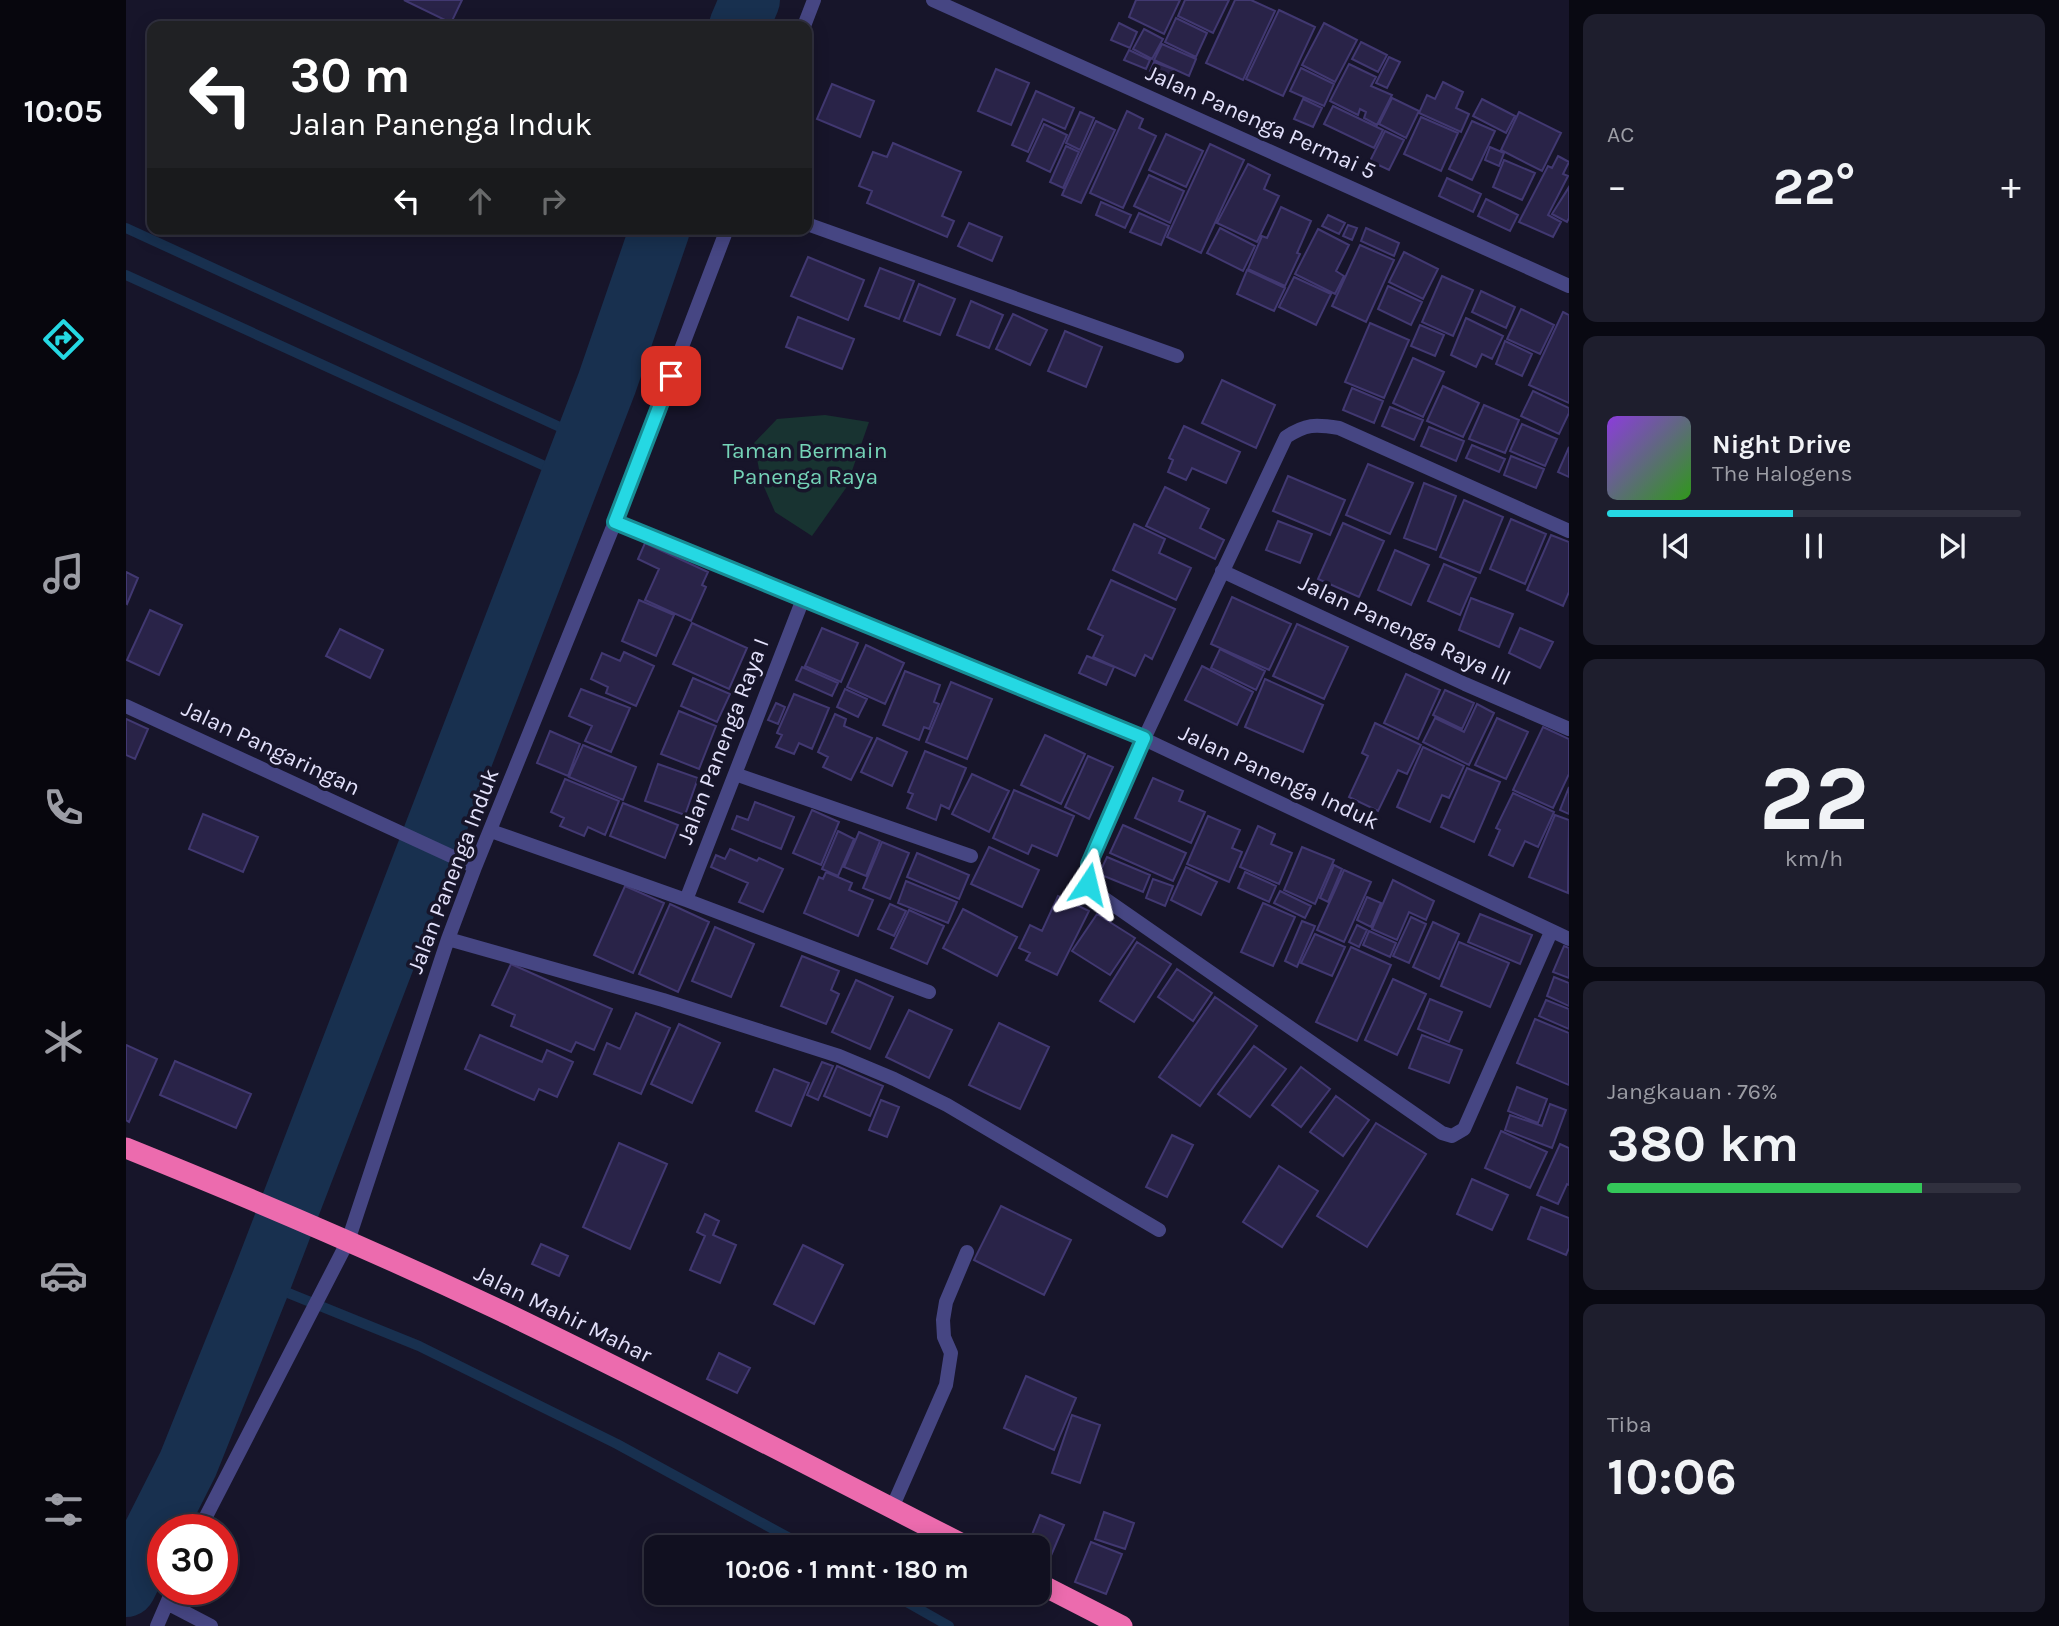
<!DOCTYPE html>
<html lang="id">
<meta charset="utf-8">
<style>
body{margin:0;font-family:Karla,sans-serif;background:#1e1e2d;color:#f1f3f6;height:100vh;display:flex;flex-direction:column;font-size:26px;white-space:nowrap}
*{box-sizing:border-box;margin:0}
p{font-size:23px;color:#9c9da5}
.icon{flex:none;width:38px;height:38px;fill:none;stroke:currentColor;stroke-width:2;stroke-linecap:round;stroke-linejoin:round}
.map{position:relative;flex:1;overflow:hidden}
.side{display:flex;flex-direction:column;gap:14px;padding:14px;background:#090912;width:490px}
.side>*{flex:none}
.banner{position:absolute;left:21px;top:21px;width:665px;height:214px;border-radius:14px;box-shadow:0 4px 18px #0003,0 0 0 2px #30303e;background:#202124;color:#fff;overflow:hidden}
.speed{position:absolute;left:21px;top:1514px;display:flex;gap:14px;font-size:35px;font-weight:700;text-align:center}
.speed>*{display:grid;place-content:center;width:91px;height:91px;border-radius:50%;background:#111020;box-shadow:0 4px 18px #0003,0 0 0 2px #30303e;line-height:1}
.speed .limit{border:10px solid #d22;background:#fff;color:#111}
.pin{position:absolute;display:grid;place-items:center;width:60px;height:60px;color:#fff;margin:-30px;border-radius:14px;box-shadow:0 4px 10px #0006}
.me{position:absolute;width:77px;margin:-38px;rotate:10deg;stroke-linejoin:round;filter:drop-shadow(0 0 5px #0008)}
.turn{display:flex;align-items:center;gap:24px;height:147px;padding:0 28px;font-size:32px}
.turn .icon{width:91px;height:91px;stroke-width:2.5}
.turn b{display:block;font-size:49px;line-height:60px}
.lanes{display:flex;align-items:center;height:66px;padding:0 28px;background:#0003;justify-content:center;gap:35px;direction:ltr}
.lanes .off{opacity:.35}
.big{font-size:52px;font-weight:700;line-height:1.1}
.side .card{flex:1;display:flex;flex-direction:column;justify-content:center;gap:10px;min-width:0;padding:0 24px;border-radius:14px;background:#1e1e2d}
.side .dial{align-items:center;gap:0}
.dial b{font-size:91px;line-height:1}
.song{display:flex;align-items:center;gap:21px}
.cover{width:84px;height:84px;border-radius:10px;background:linear-gradient(135deg,hsl(270 70% 55%),hsl(110 70% 35%))}
.played{height:7px;border-radius:4px;background:linear-gradient(90deg,#25d8e3 45%,#30303e 45%)}
.keys{display:flex;justify-content:space-around;direction:ltr}
.heat{display:flex;justify-content:space-between;align-items:center;font-size:38px;direction:ltr}
.charge{height:10px;border-radius:5px;background:linear-gradient(90deg,#34c759 76%,#30303e 0)}
.trip{position:absolute;left:518px;top:1535px;width:406px;height:70px;border-radius:14px;background:#111020;box-shadow:0 4px 18px #0003,0 0 0 2px #30303e;font-weight:700;line-height:70px;text-align:center}
main{display:flex;flex:1;min-height:0}
.menu{display:flex;flex-direction:column;width:126px;justify-content:space-around;align-items:center;background:#07060d;color:#9c9da5}
.menu .icon{width:49px;height:49px}
.menu .on{color:#25d8e3}
.menu b{font-size:32px;color:#f1f3f6}
.map>svg:first-child{display:block}
.green{fill:#183331}
.lines{fill:none;stroke-linecap:round;stroke-linejoin:round}
.stream{stroke:#18304f;stroke-width:10}
.river{stroke:#18304f;stroke-width:60}
.building{fill:#292348;stroke:#413871;stroke-width:2}
.street{stroke:#464683;stroke-width:14}
.highway{stroke:#ec6bae;stroke-width:21}
.route-casing{stroke:#188c94;stroke-width:18}
.route{stroke:#25d8e3;stroke-width:12}
.labels{text-anchor:middle;dominant-baseline:central;stroke-width:7;stroke-linejoin:round;paint-order:stroke}
.street-label{font-size:23px;fill:#e3e1fb;stroke:#17152a}
.park-label{font-size:23px;fill:#75d4b8;stroke:#17152a}
</style>
<main>
<nav class="menu">
<b>10:05</b>
<svg class="icon on" aria-label="directions" viewBox="0 0 24 24"><path d="M12 3l9 9-9 9-9-9zM9 14v-3h6M13 9l2 2-2 2"/></svg>
<svg class="icon" aria-label="music" viewBox="0 0 24 24"><path d="M9 18V5l10-2v13"/><circle cx="6" cy="18" r="3"/><circle cx="16" cy="16" r="3"/></svg>
<svg class="icon" aria-label="phone" viewBox="0 0 24 24"><path d="M5 4h4l2 5-3 2q2 4 5 5l2-3 5 2v4C11 20 4 13 5 4z"/></svg>
<svg class="icon" aria-label="climate" viewBox="0 0 24 24"><path d="M12 3v18M4 7l16 10M4 17L20 7"/></svg>
<svg class="icon" aria-label="car" viewBox="0 0 24 24"><path d="M5 17H2v-5l4-1 3-4h7l3 4 3 1v5h-3M9 17h6M6 11h13"/><circle cx="7" cy="17" r="2"/><circle cx="17" cy="17" r="2"/></svg>
<svg class="icon" aria-label="filters" viewBox="0 0 24 24"><path d="M4 7h16M4 17h16"/><circle cx="9" cy="7" r="2"/><circle cx="15" cy="17" r="2"/></svg>
</nav>
<div class="map">
<svg width="1443" height="1626" viewBox="0 0 1443 1626">
<rect width="100%" height="100%" fill="#17152a"/>
<path class="green" d="M699,415L743,422L720,488L686,536L649,512L635,480L628,443L651,419Z"/>
<g class="lines">
<path class="stream" d="M632,26L643,0
M0,228L460,439
M0,275L445,478
M202,1153L423,576L521,295L548,229
M135,1282L293,1346L491,1444L680,1547
M0,1563L10,1568
M763,1592L823,1626"/>
<path class="river" d="M613,26L624,0
M0,1587L62,1464L135,1282L481,383L534,229"/>
</g>
<path class="building" d="M278,0H336L325,23Z
M1010,0H1054L1038,34L1003,17Z
M1059,0H1103L1087,33L1052,16Z
M1109,0H1125L1149,11L1117,80L1080,63Z
M1153,10L1189,27L1157,96L1120,79Z
M1050,18L1081,33L1070,57L1039,42Z
M993,23L1011,32L1004,48L985,40Z
M1198,23L1231,40L1209,82L1176,65Z
M1018,29L1037,39L1026,59L1007,49Z
M1235,42L1261,55L1252,72L1226,59Z
M1036,44L1070,59L1063,76L1028,60Z
M1003,50L1024,60L1020,69L998,60Z
M1263,57L1274,62L1261,88L1250,83Z
M1028,62L1047,69L1042,79L1024,71Z
M1223,64L1250,77L1245,86L1266,95L1251,125L1238,118L1240,112L1234,109L1232,115L1204,101Z
M1175,68L1208,84L1198,106L1164,91Z
M870,69L903,83L885,125L852,111Z
M1317,82L1337,92L1330,108L1343,114L1335,132L1293,113L1301,95L1309,99Z
M706,84L748,101L734,137L691,119Z
M910,91L948,108L939,129L917,119L902,152L886,145Z
M1266,98L1293,111L1280,138L1253,124Z
M1177,99L1196,108L1187,127L1168,119Z
M1356,99L1389,116L1380,133L1347,116Z
M1207,106L1257,130L1248,148L1198,124Z
M1001,111L1017,119L1013,128L1030,136L997,208L964,193Z
M954,112L968,118L954,150L940,143Z
M1393,112L1435,133L1416,171L1375,150Z
M1295,117L1332,133L1315,171L1278,154Z
M970,121L989,130L955,203L936,195Z
M1346,121L1369,131L1346,180L1323,169Z
M918,124L941,135L924,172L901,161Z
M1259,131L1278,140L1263,170L1244,161Z
M1040,134L1077,151L1060,187L1023,170Z
M767,143L835,172L816,216L828,221L821,237L741,203L746,191L733,186L747,152L761,157Z
M1084,144L1118,160L1075,253L1041,237Z
M940,146L953,152L937,188L924,182Z
M1364,147L1378,153L1373,166L1359,160Z
M1432,156L1443,162L1437,174L1442,176L1422,215L1435,222L1427,237L1393,222L1422,166L1426,168Z
M1378,160L1409,173L1396,200L1367,187Z
M1122,164L1144,175L1138,189L1153,196L1131,242L1091,223Z
M1023,175L1058,191L1044,223L1008,206Z
M1321,178L1355,194L1347,212L1313,196Z
M1443,187V218L1441,222L1426,214Z
M1360,199L1392,215L1384,231L1352,216Z
M975,202L1005,215L999,228L970,215Z
M1155,207L1185,221L1171,253L1174,254L1159,286L1122,269L1136,236L1141,238Z
M1013,213L1043,226L1035,245L1004,232Z
M1202,215L1219,223L1213,234L1196,226Z
M843,223L876,237L866,261L832,246Z
M1222,225L1231,228L1226,240L1217,236Z
M1094,228L1129,246L1117,271L1081,253Z
M1240,228L1273,243L1268,256L1235,241Z
M1192,229L1223,245L1210,271L1218,276L1209,294L1169,274Z
M1234,245L1268,260L1240,322L1206,306Z
M1278,252L1312,269L1297,299L1263,282Z
M682,257L738,280L722,320L665,296Z
M754,268L788,281L773,319L739,306Z
M1121,270L1159,288L1148,311L1111,294Z
M1316,276L1347,290L1327,336L1296,322Z
M1168,277L1205,294L1190,325L1153,307Z
M793,284L829,299L814,335L778,321Z
M1262,286L1296,302L1285,325L1252,309Z
M1355,291L1389,307L1380,328L1346,312Z
M845,301L877,315L863,348L831,335Z
M1395,309L1428,325L1414,354L1381,339Z
M1437,312L1443,315V403L1403,385Z
M887,314L921,330L904,365L870,349Z
M672,317L728,339L716,369L660,347Z
M1340,318L1377,336L1366,359L1356,354L1350,367L1325,355Z
M1244,323L1283,340L1258,398L1219,382Z
M1294,325L1318,335L1309,356L1285,346Z
M939,331L976,347L960,387L922,371Z
M1379,341L1406,354L1396,376L1370,364Z
M1287,358L1318,372L1297,417L1267,403Z
M1096,380L1149,405L1130,448L1076,423Z
M1317,386L1353,403L1337,437L1301,421Z
M1226,388L1257,401L1248,423L1217,410Z
M1407,391L1443,408V413L1433,434L1395,416Z
M1358,405L1393,420L1379,453L1343,439Z
M1264,407L1297,420L1288,440L1256,426Z
M1396,424L1431,439L1419,466L1384,451Z
M1058,426L1114,452L1100,483L1066,468L1060,480L1042,472L1047,460L1043,458Z
M1303,427L1338,441L1330,461L1295,446Z
M1346,445L1379,459L1373,472L1340,458Z
M1443,447V477L1432,472Z
M1385,456L1418,469L1410,488L1378,475Z
M1242,464L1287,483L1264,534L1220,515Z
M1162,476L1219,500L1204,535L1147,511Z
M1298,483L1330,496L1310,550L1278,538Z
M1039,487L1083,509L1074,528L1098,540L1089,559L1020,526Z
M1338,500L1377,517L1354,573L1314,557Z
M1385,519L1420,534L1399,584L1364,569Z
M1152,521L1186,534L1174,563L1140,550Z
M1217,523L1258,541L1233,597L1192,579Z
M1008,524L1039,539L1033,553L1065,568L1050,600L987,570Z
M1425,535L1443,542V592L1437,606L1401,590Z
M519,543L582,572L576,585L580,587L565,621L519,600L533,569L512,559Z
M1269,550L1303,565L1285,605L1252,590Z
M1318,564L1350,578L1334,615L1302,601Z
M0,572L12,578L1,604L0,603Z
M985,580L1049,609L1026,659L1019,655L1009,676L967,657L977,636L962,629Z
M1106,597L1165,624L1143,670L1085,644Z
M1345,598L1387,614L1373,647L1333,630Z
M513,600L548,615L530,656L496,641Z
M24,610L56,625L33,675L1,660Z
M566,623L621,648L603,689L547,664Z
M1171,624L1222,647L1198,699L1147,676Z
M696,628L732,643L715,682L679,666Z
M1394,628L1427,642L1414,668L1383,653Z
M214,629L257,650L244,678L200,656Z
M740,645L778,663L759,704L721,687Z
M1094,649L1139,671L1130,690L1085,668Z
M498,652L528,666L510,706L480,693L482,687L465,679L476,653L494,661Z
M961,656L988,667L980,685L953,673Z
M1076,666L1127,692L1111,725L1059,700Z
M676,667L712,683L706,696L670,680Z
M779,671L814,685L808,702L813,704L803,729L798,727L793,740L757,725Z
M1280,674L1314,690L1292,739L1258,723Z
M567,678L604,694L591,722L555,706Z
M1139,679L1197,705L1177,752L1119,727Z
M825,682L866,699L841,759L800,742Z
M455,689L504,708L485,752L459,741L466,726L443,716Z
M719,689L741,699L732,717L711,707Z
M1319,690L1348,703L1336,729L1307,715Z
M668,694L703,708L686,749L673,743L668,754L650,747L656,735L651,733Z
M650,703L659,707L652,724L642,720Z
M1351,704L1368,713L1343,765L1297,742L1309,718L1338,732Z
M553,711L590,726L573,769L535,754Z
M709,714L720,719L718,726L746,738L725,780L697,767L702,757L692,752Z
M1371,718L1402,732L1380,779L1349,765Z
M0,719L22,729L9,759L0,755Z
M1249,723L1295,745L1281,774L1272,770L1252,811L1223,797L1242,756L1236,753Z
M1417,727L1443,739V774L1427,808L1387,790Z
M424,731L454,744L442,776L411,763Z
M919,735L959,754L935,804L895,785Z
M751,738L781,752L766,786L735,772Z
M457,745L510,767L497,800L443,777Z
M1297,747L1338,766L1323,798L1316,795L1304,822L1271,807Z
M799,751L840,768L823,809L815,805L810,820L781,808L787,794L782,792Z
M962,756L987,767L963,819L939,807Z
M532,764L572,778L559,815L519,801Z
M1341,768L1374,782L1348,842L1315,827Z
M846,774L883,791L863,832L826,814Z
M1027,778L1057,791L1053,801L1079,812L1065,843L1009,818Z
M439,779L493,801L479,835L462,827L458,836L434,826L438,818L425,812Z
M1443,787V814L1434,810Z
M888,790L948,816L931,856L906,845L902,854L867,838Z
M1387,793L1428,812L1412,847L1399,841L1387,866L1363,855L1374,830L1370,828Z
M629,802L668,817L655,849L606,829L611,816L622,820Z
M497,803L552,825L539,858L484,836Z
M686,810L713,822L695,865L667,853Z
M77,814L132,837L117,872L63,849Z
M1429,815L1443,820L1442,893L1403,877Z
M1082,816L1114,830L1106,848L1116,852L1103,882L1061,864Z
M997,825L1060,853L1047,881L984,853Z
M1132,826L1149,834L1145,844L1166,853L1153,884L1114,867Z
M712,831L728,839L712,876L696,869Z
M733,832L754,841L740,876L718,867Z
M756,842L783,853L764,899L737,888Z
M863,847L913,870L896,907L845,884Z
M1176,847L1208,860L1189,904L1158,890Z
M604,849L631,861L633,858L657,869L637,912L613,902L622,883L585,867L590,855L599,859Z
M791,853L843,875L833,899L781,877Z
M981,857L1024,875L1017,892L973,874Z
M1208,865L1216,869L1202,902L1194,898Z
M1060,867L1091,882L1075,915L1045,900Z
M1218,870L1245,882L1218,942L1191,930Z
M700,872L726,883L723,890L747,900L732,936L678,913L693,877L697,879Z
M1119,872L1150,886L1143,902L1112,888Z
M1027,879L1047,886L1039,906L1020,898Z
M1267,880L1308,901L1300,920L1283,912L1271,940L1246,929Z
M780,881L831,902L822,923L772,903Z
M499,886L538,903L507,973L468,955Z
M1154,891L1185,906L1179,918L1148,903Z
M932,896L963,911L931,975L900,960L904,953L893,948L904,925L916,931Z
M1241,897L1255,903L1245,927L1231,920Z
M1137,903L1169,917L1147,966L1115,952Z
M544,904L583,922L552,992L513,974Z
M764,904L780,911L768,936L752,929Z
M837,909L891,937L871,976L817,948Z
M783,910L818,926L801,964L765,948Z
M971,914L1009,938L984,975L946,951Z
M1354,914L1406,935L1394,964L1342,942Z
M1285,917L1300,924L1283,963L1267,956Z
M1176,921L1189,926L1171,967L1159,961Z
M1307,922L1333,934L1313,979L1287,967Z
M1231,925L1241,930L1233,947L1223,942Z
M589,927L628,944L605,997L566,981Z
M1243,931L1270,943L1264,957L1237,945Z
M1189,934L1219,947L1206,976L1175,963Z
M1011,942L1045,964L1008,1022L974,1001Z
M1333,942L1383,963L1364,1007L1315,986Z
M1438,946L1443,948V978L1427,972Z
M1225,947L1265,965L1231,1041L1190,1022Z
M676,956L713,971L705,990L713,994L700,1024L655,1006Z
M385,964L486,1009L468,1050L450,1042L445,1052L385,1026L389,1015L366,1005Z
M1051,969L1086,993L1067,1021L1032,997Z
M1428,977L1443,983V1006L1421,996Z
M1267,979L1300,994L1271,1055L1239,1040Z
M730,980L767,997L744,1049L706,1032Z
M1089,997L1131,1026L1074,1106L1033,1077Z
M1304,999L1336,1012L1323,1042L1292,1029Z
M1420,1000L1443,1009V1029L1413,1016Z
M783,1010L826,1030L803,1078L760,1057Z
M510,1013L544,1028L515,1094L468,1074L481,1043L494,1049Z
M1409,1019L1443,1033V1085L1391,1063Z
M873,1023L923,1047L894,1109L843,1085Z
M553,1024L594,1043L566,1103L525,1084Z
M354,1035L416,1062L421,1050L447,1062L431,1097L413,1089L408,1100L339,1069Z
M1296,1035L1336,1050L1323,1083L1283,1068Z
M0,1045L31,1059L3,1122L0,1120Z
M1128,1046L1160,1069L1124,1117L1092,1094Z
M49,1061L125,1094L110,1128L34,1095Z
M696,1062L707,1066L692,1100L681,1095Z
M711,1066L757,1086L744,1116L698,1096Z
M1175,1067L1204,1089L1175,1127L1146,1105Z
M648,1069L683,1083L665,1126L630,1111Z
M1391,1087L1421,1099L1412,1123L1382,1111Z
M1210,1096L1243,1120L1217,1156L1184,1132Z
M755,1100L773,1107L761,1137L743,1130Z
M1424,1104L1440,1110L1426,1148L1379,1130L1384,1115L1416,1126Z
M1250,1123L1300,1154L1241,1247L1191,1216Z
M1375,1131L1421,1152L1404,1188L1359,1168Z
M1046,1135L1067,1145L1041,1197L1020,1187Z
M493,1143L541,1164L504,1249L457,1227Z
M1434,1144L1443,1148V1185L1441,1184L1432,1204L1411,1195Z
M1153,1166L1192,1191L1156,1247L1117,1222Z
M1346,1179L1382,1195L1366,1230L1331,1214Z
M875,1206L945,1240L918,1295L848,1260Z
M1415,1207L1443,1218V1248L1440,1255L1402,1239Z
M579,1214L593,1221L587,1235L610,1245L594,1283L564,1270L579,1236L571,1232Z
M415,1244L442,1256L433,1276L406,1264Z
M677,1245L717,1265L688,1324L648,1304Z
M593,1353L624,1368L611,1393L581,1379Z
M900,1376L950,1398L928,1450L878,1428Z
M946,1415L974,1425L954,1483L926,1473Z
M978,1512L1008,1523L999,1549L969,1539Z
M914,1515L938,1525L921,1565L912,1562V1547H901Z
M965,1542L996,1554L980,1594L949,1582Z"/>
<g class="lines">
<path class="street" d="M807,0L1443,286
M678,26L688,0
M681,224L1051,356
M489,522L1018,739L1443,939
M1096,571L1339,684L1443,729
M0,706L349,867
M609,774L845,856
M365,831L560,900L803,992
M560,900L677,599
M1425,932L1338,1129L1326,1136L1316,1133L969,892C959,879 961,868 967,853L1018,739L1160,437C1180,424 1189,424 1213,428L1443,531
M322,939L537,1000L713,1056L768,1079L821,1105L1033,1230
M766,1508L820,1385L825,1353L818,1337L817,1320L820,1302L841,1252
M73,1530L222,1241L322,939L349,867L489,522L601,229
M41,1603L85,1626
M31,1626L47,1589"/>
<path class="highway" d="M0,1148C124,1198 248,1251 369,1308C528,1384 685,1467 842,1547
M912,1583L996,1626"/>
</g>
<g class="lines">
<defs>
<path id="route" d="M545,376L489,522L1018,738L963,864L962,884"/>
</defs>
<use href="#route" class="route-casing"/>
<use href="#route" class="route"/>
</g>
<g class="labels">
<g class="street-label">
<text transform="translate(1135 122) rotate(24)">Jalan Panenga Permai 5</text>
<text transform="translate(1279 630) rotate(25)">Jalan Panenga Raya III</text>
<text transform="translate(597 741) rotate(-69)">Jalan Panenga Raya I</text>
<text transform="translate(145 748) rotate(25)">Jalan Pangaringan</text>
<text transform="translate(1153 777) rotate(25)">Jalan Panenga Induk</text>
<text transform="translate(327 871) rotate(-69)">Jalan Panenga Induk</text>
<text transform="translate(437 1314) rotate(26)">Jalan Mahir Mahar</text>
</g>
<g class="park-label">
<text x="679" y="450">Taman Bermain<tspan x="679" dy="26">Panenga Raya</tspan></text>
</g>
</g>
</svg>
<div class="speed"><div class="limit">30</div></div>
<div class="pin" style="left:545px;top:376px;background:#d93025"><svg class="icon" aria-label="arrive" viewBox="0 0 24 24"><path d="M6 21V4h12l-3 4 3 4H6"/></svg></div>
<svg class="me" style="left:962px;top:884px" viewBox="-20 -20 40 40"><path d="M0-17L14 15 0 8-14 15z" fill="#25d8e3" stroke="#fff" stroke-width="4"/></svg>
<div class="trip">10:06 · 1 mnt · 180 m</div>
<div class="banner">
<div class="turn"><svg class="icon" aria-label="left" viewBox="0 0 24 24"><path d="M17 20v-9H6M10 6l-5 5 5 5"/></svg><div><b>30 m</b>Jalan Panenga Induk</div></div>
<div class="lanes"><svg class="icon" aria-label="left" viewBox="0 0 24 24"><path d="M17 20v-9H6M10 6l-5 5 5 5"/></svg><svg class="icon off" aria-label="ahead" viewBox="0 0 24 24"><path d="M12 20V5M6 11l6-6 6 6"/></svg><svg class="icon off" aria-label="right" viewBox="0 0 24 24"><path d="M7 20v-9h11M14 6l5 5-5 5"/></svg></div>
</div>
</div>
<section class="side">
<div class="card"><p>AC</p>
<div class="heat"><a>−</a><b class="big">22°</b><a>+</a></div>
</div>
<div class="card">
<div class="song"><i class="cover"></i><div><b>Night Drive</b><p>The Halogens</p></div></div>
<div class="played"></div>
<div class="keys"><svg class="icon" aria-label="previous" viewBox="0 0 24 24"><path d="M18 5L8 12l10 7zM5 5v14"/></svg><svg class="icon" aria-label="pause" viewBox="0 0 24 24"><path d="M8 5v14M16 5v14"/></svg><svg class="icon" aria-label="next" viewBox="0 0 24 24"><path d="M6 5l10 7-10 7zM19 5v14"/></svg></div>
</div>
<div class="card dial"><b>22</b><p>km/h</p></div>
<div class="card"><p>Jangkauan · 76%</p><b class="big">380 km</b><div class="charge"></div></div>
<div class="card"><p>Tiba</p><b class="big">10:06</b></div>
</section>
</main>
